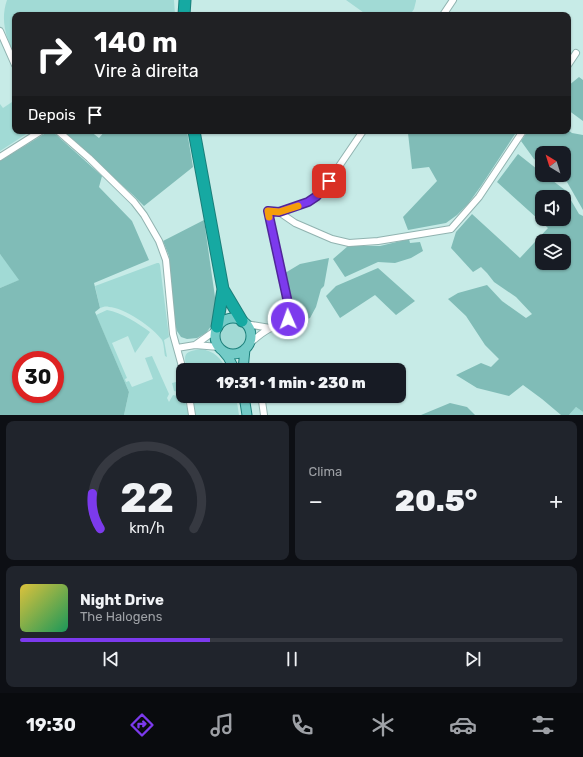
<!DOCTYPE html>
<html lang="pt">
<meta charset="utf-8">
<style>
body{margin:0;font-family:Rubik,sans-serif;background:#20242c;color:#f1f3f6;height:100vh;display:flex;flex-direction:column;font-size:15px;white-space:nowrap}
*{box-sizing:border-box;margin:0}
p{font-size:13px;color:#9ea1a6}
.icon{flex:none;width:22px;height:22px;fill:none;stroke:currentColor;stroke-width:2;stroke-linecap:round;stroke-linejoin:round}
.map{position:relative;height:415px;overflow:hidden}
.details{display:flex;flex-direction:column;gap:6px;padding:6px;background:#0d0f14;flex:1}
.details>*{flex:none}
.banner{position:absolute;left:12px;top:12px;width:559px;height:122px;border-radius:8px;box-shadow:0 1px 3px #0004;background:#202124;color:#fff;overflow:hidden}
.needle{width:26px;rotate:322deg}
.controls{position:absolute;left:535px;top:146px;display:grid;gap:8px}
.controls a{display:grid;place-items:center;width:36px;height:36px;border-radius:8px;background:#171b24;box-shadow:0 1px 3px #0004;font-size:20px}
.speed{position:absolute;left:12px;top:351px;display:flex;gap:8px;font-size:20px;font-weight:700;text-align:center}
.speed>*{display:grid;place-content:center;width:52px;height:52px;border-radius:50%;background:#171b24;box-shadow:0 1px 3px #0004;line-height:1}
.speed .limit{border:6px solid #d22;background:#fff;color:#111}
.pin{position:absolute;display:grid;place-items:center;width:34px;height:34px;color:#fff;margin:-17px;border-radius:8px;box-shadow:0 2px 6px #0006}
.me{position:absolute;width:44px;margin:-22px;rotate:358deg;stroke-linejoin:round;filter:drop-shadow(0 0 3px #0008)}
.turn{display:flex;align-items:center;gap:14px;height:84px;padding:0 16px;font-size:18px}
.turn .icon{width:52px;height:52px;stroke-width:2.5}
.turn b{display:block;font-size:28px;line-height:34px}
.then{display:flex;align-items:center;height:38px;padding:0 16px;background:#0003;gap:8px;font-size:15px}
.big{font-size:30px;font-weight:800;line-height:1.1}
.details .widget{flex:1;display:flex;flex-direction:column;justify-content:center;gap:6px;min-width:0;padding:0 14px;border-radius:8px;background:#20242c}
.details .dial{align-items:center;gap:0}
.dial svg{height:104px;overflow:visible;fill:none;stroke:#363941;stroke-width:7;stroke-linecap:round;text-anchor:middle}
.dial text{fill:#f1f3f6;stroke:none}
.song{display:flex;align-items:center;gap:12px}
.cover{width:48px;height:48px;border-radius:6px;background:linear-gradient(135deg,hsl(50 70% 55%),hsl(150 70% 35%))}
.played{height:4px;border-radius:2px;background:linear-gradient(90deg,#7c3aed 35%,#363941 35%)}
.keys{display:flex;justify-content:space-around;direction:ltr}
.heat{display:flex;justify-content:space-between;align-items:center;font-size:22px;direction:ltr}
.details .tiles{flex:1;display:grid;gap:6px;grid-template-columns:1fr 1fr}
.widget:last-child{grid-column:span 2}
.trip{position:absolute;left:176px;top:363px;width:230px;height:40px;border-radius:8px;background:#171b24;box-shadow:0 1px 3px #0004;font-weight:800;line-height:40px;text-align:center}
.dock{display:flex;height:64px;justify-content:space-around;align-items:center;background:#090b0e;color:#9ea1a6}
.dock .icon{width:28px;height:28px}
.dock .on{color:#7c3aed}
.dock b{font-size:18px;color:#f1f3f6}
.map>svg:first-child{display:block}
.green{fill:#a1dad5}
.forest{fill:#80bcb7;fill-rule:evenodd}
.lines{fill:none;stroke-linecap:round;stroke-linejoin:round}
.minor-casing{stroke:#91b3b0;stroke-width:8}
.primary-casing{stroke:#1b7f7a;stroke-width:11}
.motorway-casing{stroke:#1b7f7a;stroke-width:13}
.minor{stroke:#fff;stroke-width:6}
.primary{stroke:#73cbc7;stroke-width:9}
.motorway{stroke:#16a9a2;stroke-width:11}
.route-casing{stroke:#51269a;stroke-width:10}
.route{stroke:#7c3aed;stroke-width:7}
.slow{stroke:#f59e0b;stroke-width:7}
</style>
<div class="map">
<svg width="583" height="415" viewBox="0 0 583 415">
<rect width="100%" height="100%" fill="#c7ebe7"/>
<path class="green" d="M7,0H174L175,15H15V57C6,38 0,20 7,0Z
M346,0H416V1L414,9L410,15H367Z
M15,100V131H31L0,151V104L3,108Z
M0,254L20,280L0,288Z
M157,263H159L160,265L169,337L164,340L167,357L165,356C164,351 164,344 162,340C154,328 123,307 109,307C106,306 103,307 100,308L95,286Z
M107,310C121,312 139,324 150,332L135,353L128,336L112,343L127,378L125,379L126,382L129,381L132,387L153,379L145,358L152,356L169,394L167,398L169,402L173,395L185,398L186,405L188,407L189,415H124L129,392L96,315Z
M219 336a14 14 0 1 1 28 0a14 14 0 1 1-28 0Z
M201,349C214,351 221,358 227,370H187C183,353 184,352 201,349Z
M176,382L178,386L183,385V393L174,391L172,383Z
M192,396H236L239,415H195Z
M576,407L583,412V415H569Z"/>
<path class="forest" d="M579,77L583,80V121L568,110V86Z
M568,130L572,133L583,135V210L567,182L557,175H564V153H542V164L534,159L521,141L528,131Z
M49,131H52L102,176L99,187L132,221L149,260L94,283L100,308L95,312L129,392L124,415H0V288L19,280L0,254V161ZM21,360H55V394H21Z
M69,131H90L99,138L105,131H187L193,167L144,206L133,195L66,135Z
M411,131H517L481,186L468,204L457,215L446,223L408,230L403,217L437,181L429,167L412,169L408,133Z
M518,154L542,173V175H545L565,190L579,214L583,216V412L576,407L569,415H561L542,399L523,385L509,396L477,388L456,375L481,363L491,367L499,359L485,345L466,316L448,299L458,293L487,285L502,301L526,318L532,314L516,297L494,282L487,273L481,267L473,272L451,248L456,232L472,214L520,258L548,228L497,182ZM542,197H564V219H542ZM542,241H564V263H542Z
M204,220L215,297L216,314L212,325L206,333L197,338L187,339L181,337L177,331L174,320L169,256L163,241Z
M409,239L410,243L420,242L423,251L411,258L395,263L378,262L345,277L333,259L348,246H380Z
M329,258L324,286L321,289L316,307L310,318L302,321L299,307L293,308L285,273L300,264Z
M378,268L415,301L396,315L375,295L340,318L326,296L336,286Z
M450,403L467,407L475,415H421Z"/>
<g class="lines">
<defs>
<path id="minor" d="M443,15L453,0
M0,31L15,65
M568,65L576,53
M58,131L89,158L134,202L144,215L159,241L166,260L173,334L183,370
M0,157L41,131
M279,212L295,223L332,239L349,243L378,241L451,229L479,197L523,131
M246,324L270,328
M195,345L216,330
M248,345C255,339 261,333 269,329C281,323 286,328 290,312L268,211L279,212L308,202L317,196L329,181L363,131
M177,348L195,345L219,347
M189,396L192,415
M262,401L264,415"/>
<path id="primary" d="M215 336a18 18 0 1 1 36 0a18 18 0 1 1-36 0Z
M223,351L228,357L235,370
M243,370L245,349
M244,396L247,415"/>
<path id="motorway" d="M184,15L185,0
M194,131L223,289L242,321
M217,327L223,289"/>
</defs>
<use href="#minor" class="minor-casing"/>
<use href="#primary" class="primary-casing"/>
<use href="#motorway" class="motorway-casing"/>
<use href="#minor" class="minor"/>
<use href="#primary" class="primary"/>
<use href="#motorway" class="motorway"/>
</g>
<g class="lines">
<defs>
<path id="route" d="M288,319L290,312L268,211L279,212L308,202L317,196L329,181"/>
</defs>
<use href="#route" class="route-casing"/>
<use href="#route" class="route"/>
<path class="slow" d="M269,217L268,211L279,212L298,206"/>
</g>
</svg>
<div class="controls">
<a><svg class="needle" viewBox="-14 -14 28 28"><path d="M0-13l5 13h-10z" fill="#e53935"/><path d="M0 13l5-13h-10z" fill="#9ea1a6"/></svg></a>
<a><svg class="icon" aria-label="sound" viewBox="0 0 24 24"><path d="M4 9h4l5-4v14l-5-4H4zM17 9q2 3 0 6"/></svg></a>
<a><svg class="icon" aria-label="layers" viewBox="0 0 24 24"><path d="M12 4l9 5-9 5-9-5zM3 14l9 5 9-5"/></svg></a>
</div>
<div class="speed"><div class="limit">30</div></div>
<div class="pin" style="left:329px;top:181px;background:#d93025"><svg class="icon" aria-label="arrive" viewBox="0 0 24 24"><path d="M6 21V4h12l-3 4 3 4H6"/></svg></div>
<svg class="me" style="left:288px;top:319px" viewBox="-20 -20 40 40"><circle r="17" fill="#7c3aed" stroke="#fff" stroke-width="3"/><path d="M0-11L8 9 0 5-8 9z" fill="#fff"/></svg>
<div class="trip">19:31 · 1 min · 230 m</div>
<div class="banner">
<div class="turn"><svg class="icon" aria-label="right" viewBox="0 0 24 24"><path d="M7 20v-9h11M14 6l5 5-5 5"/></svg><div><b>140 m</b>Vire à direita</div></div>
<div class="then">Depois<svg class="icon" aria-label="arrive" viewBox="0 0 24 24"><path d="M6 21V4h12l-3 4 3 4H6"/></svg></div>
</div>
</div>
<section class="details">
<div class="tiles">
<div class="widget dial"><svg viewBox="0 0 100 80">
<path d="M14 69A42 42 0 1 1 86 69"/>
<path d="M14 69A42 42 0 0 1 8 42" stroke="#7c3aed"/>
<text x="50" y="56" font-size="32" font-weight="700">22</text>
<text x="50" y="72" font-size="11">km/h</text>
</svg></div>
<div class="widget"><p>Clima</p>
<div class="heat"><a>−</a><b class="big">20.5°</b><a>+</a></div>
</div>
<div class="widget">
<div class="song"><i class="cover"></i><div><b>Night Drive</b><p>The Halogens</p></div></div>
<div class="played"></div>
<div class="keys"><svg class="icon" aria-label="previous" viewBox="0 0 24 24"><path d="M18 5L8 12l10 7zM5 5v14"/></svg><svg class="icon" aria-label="pause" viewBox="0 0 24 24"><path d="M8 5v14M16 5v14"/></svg><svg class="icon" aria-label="next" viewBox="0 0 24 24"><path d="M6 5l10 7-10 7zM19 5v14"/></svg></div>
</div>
</div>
</section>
<nav class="dock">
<b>19:30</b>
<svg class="icon on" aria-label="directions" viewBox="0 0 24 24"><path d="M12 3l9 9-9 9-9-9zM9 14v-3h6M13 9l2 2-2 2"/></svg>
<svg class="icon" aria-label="music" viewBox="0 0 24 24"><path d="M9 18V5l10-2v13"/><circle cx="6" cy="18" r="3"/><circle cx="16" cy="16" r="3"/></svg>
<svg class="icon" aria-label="phone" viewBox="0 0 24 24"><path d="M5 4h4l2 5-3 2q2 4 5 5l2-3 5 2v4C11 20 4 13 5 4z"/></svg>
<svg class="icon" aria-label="climate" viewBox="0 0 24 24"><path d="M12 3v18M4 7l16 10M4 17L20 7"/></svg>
<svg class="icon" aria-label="car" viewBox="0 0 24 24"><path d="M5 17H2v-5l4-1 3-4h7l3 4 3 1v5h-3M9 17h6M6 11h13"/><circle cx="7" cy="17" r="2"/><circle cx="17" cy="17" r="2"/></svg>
<svg class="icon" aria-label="filters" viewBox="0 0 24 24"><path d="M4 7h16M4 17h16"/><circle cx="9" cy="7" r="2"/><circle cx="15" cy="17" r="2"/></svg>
</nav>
